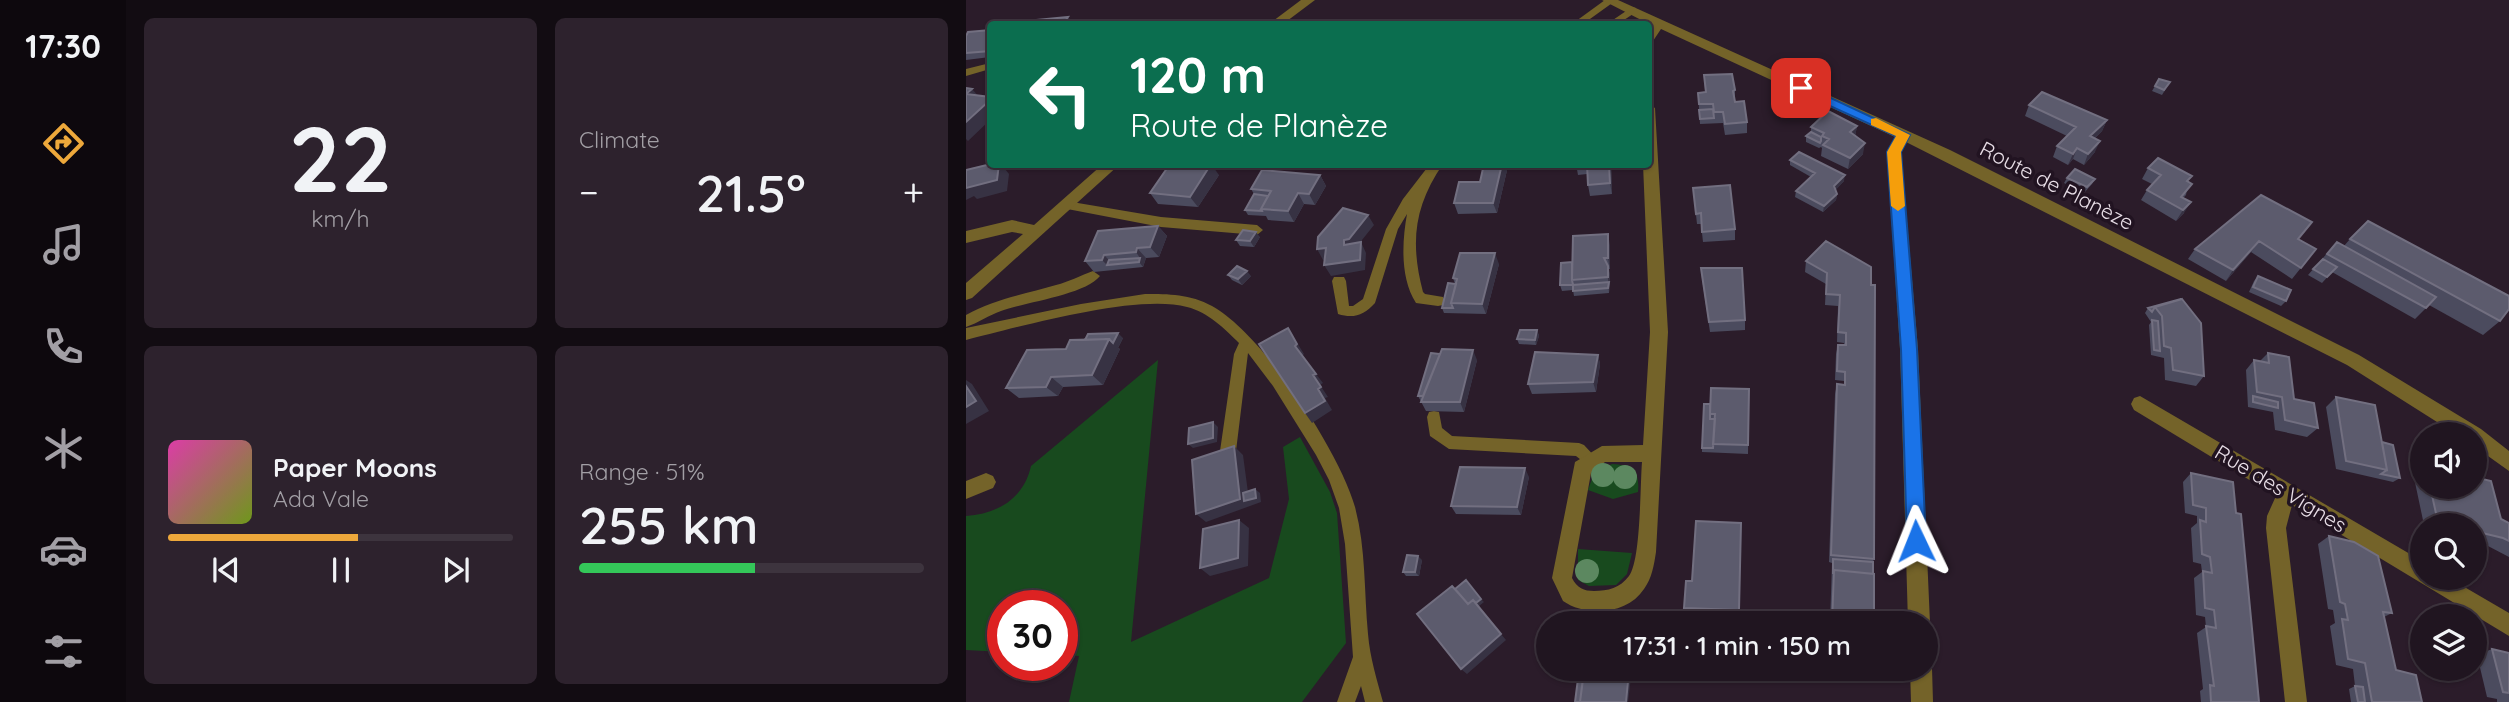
<!DOCTYPE html>
<meta charset="utf-8">
<style>
body{margin:0;font-family:Quicksand,sans-serif;background:#2d222d;color:#f1f3f6;height:100vh;display:flex;flex-direction:column;font-size:26px;white-space:nowrap}
*{box-sizing:border-box;margin:0}
p{font-size:23px;color:#a29fa5}
.icon{flex:none;width:38px;height:38px;fill:none;stroke:currentColor;stroke-width:2;stroke-linecap:round;stroke-linejoin:round}
.map{position:relative;flex:1;overflow:hidden}
.drawer{display:flex;flex-direction:column;gap:18px;padding:18px;background:#120c12;width:840px}
.drawer>*{flex:none}
.hud{position:absolute;left:21px;top:21px;width:665px;height:147px;border-radius:7px;box-shadow:0 2px 5px #0004,0 0 0 2px #3d343e;background:#0b6e4f;color:#fff;overflow:hidden}
.controls{position:absolute;left:1444px;top:422px;display:grid;gap:14px}
.controls a{display:grid;place-items:center;width:77px;height:77px;border-radius:50%;background:#201520;box-shadow:0 2px 5px #0004,0 0 0 2px #3d343e;font-size:35px}
.speed{position:absolute;left:21px;top:590px;display:flex;gap:14px;font-size:35px;font-weight:700;text-align:center}
.speed>*{display:grid;place-content:center;width:91px;height:91px;border-radius:50%;background:#201520;box-shadow:0 2px 5px #0004,0 0 0 2px #3d343e;line-height:1}
.speed .limit{border:10px solid #d22;background:#fff;color:#111}
.pin{position:absolute;display:grid;place-items:center;width:60px;height:60px;color:#fff;margin:-30px;border-radius:14px;box-shadow:0 4px 10px #0006}
.me{position:absolute;width:77px;margin:-38px;rotate:358deg;stroke-linejoin:round;filter:drop-shadow(0 0 5px #0008)}
.turn{display:flex;align-items:center;gap:24px;height:147px;padding:0 28px;font-size:32px}
.turn .icon{width:91px;height:91px;stroke-width:2.5}
.turn b{display:block;font-size:49px;line-height:60px}
.big{font-size:52px;font-weight:600;line-height:1.1}
.drawer .tile{flex:1;display:flex;flex-direction:column;justify-content:center;gap:10px;min-width:0;padding:0 24px;border-radius:10px;background:#2d222d}
.drawer .dial{align-items:center;gap:0}
.dial b{font-size:91px;line-height:1}
.song{display:flex;align-items:center;gap:21px}
.cover{width:84px;height:84px;border-radius:10px;background:linear-gradient(135deg,hsl(320 70% 55%),hsl(80 70% 35%))}
.played{height:7px;border-radius:4px;background:linear-gradient(90deg,#eda83b 55%,#3d343e 55%)}
.keys{display:flex;justify-content:space-around;direction:ltr}
.heat{display:flex;justify-content:space-between;align-items:center;font-size:38px;direction:ltr}
.charge{height:10px;border-radius:5px;background:linear-gradient(90deg,#34c759 51%,#3d343e 0)}
.drawer .tiles{flex:1;display:grid;gap:18px;grid-template-columns:repeat(2,1fr)}
.trip{position:absolute;left:570px;top:611px;width:402px;height:70px;border-radius:35px;background:#201520;box-shadow:0 2px 5px #0004,0 0 0 2px #3d343e;font-weight:600;line-height:70px;text-align:center}
main{display:flex;flex:1;min-height:0}
.tabs{display:flex;flex-direction:column;width:126px;justify-content:space-around;align-items:center;background:#0d080d;color:#a29fa5}
.tabs .icon{width:49px;height:49px}
.tabs .selected{color:#eda83b}
.tabs b{font-size:32px;color:#f1f3f6}
.map>svg:first-child{display:block}
.green{fill:#184a1e}
.lines{fill:none;stroke-linecap:round;stroke-linejoin:round}
.service{fill:#746329;fill-rule:evenodd}
.minor{fill:#746329;fill-rule:evenodd}
.tree{fill:#5c8860}
.wall{fill:#4b4b5e}
.shaded-wall{fill:#373243}
.building{fill:#5c5b6d;stroke:#726f80;stroke-width:2}
.route{fill:#1a73e8;stroke:#114b97;stroke-width:2}
.slow{fill:#f59e0b}
.labels{text-anchor:middle;dominant-baseline:central;stroke-width:7;stroke-linejoin:round;paint-order:stroke}
.street-label{font-size:21px;fill:#e8dee7;stroke:#211321}
</style>
<main>
<nav class="tabs">
<b>17:30</b>
<svg class="icon selected" aria-label="directions" viewBox="0 0 24 24"><path d="M12 3l9 9-9 9-9-9zM9 14v-3h6M13 9l2 2-2 2"/></svg>
<svg class="icon" aria-label="music" viewBox="0 0 24 24"><path d="M9 18V5l10-2v13"/><circle cx="6" cy="18" r="3"/><circle cx="16" cy="16" r="3"/></svg>
<svg class="icon" aria-label="phone" viewBox="0 0 24 24"><path d="M5 4h4l2 5-3 2q2 4 5 5l2-3 5 2v4C11 20 4 13 5 4z"/></svg>
<svg class="icon" aria-label="climate" viewBox="0 0 24 24"><path d="M12 3v18M4 7l16 10M4 17L20 7"/></svg>
<svg class="icon" aria-label="car" viewBox="0 0 24 24"><path d="M5 17H2v-5l4-1 3-4h7l3 4 3 1v5h-3M9 17h6M6 11h13"/><circle cx="7" cy="17" r="2"/><circle cx="17" cy="17" r="2"/></svg>
<svg class="icon" aria-label="filters" viewBox="0 0 24 24"><path d="M4 7h16M4 17h16"/><circle cx="9" cy="7" r="2"/><circle cx="15" cy="17" r="2"/></svg>
</nav>
<section class="drawer">
<div class="tiles">
<div class="tile dial"><b>22</b><p>km/h</p></div>
<div class="tile"><p>Climate</p>
<div class="heat"><a>−</a><b class="big">21.5°</b><a>+</a></div>
</div>
<div class="tile">
<div class="song"><i class="cover"></i><div><b>Paper Moons</b><p>Ada Vale</p></div></div>
<div class="played"></div>
<div class="keys"><svg class="icon" aria-label="previous" viewBox="0 0 24 24"><path d="M18 5L8 12l10 7zM5 5v14"/></svg><svg class="icon" aria-label="pause" viewBox="0 0 24 24"><path d="M8 5v14M16 5v14"/></svg><svg class="icon" aria-label="next" viewBox="0 0 24 24"><path d="M6 5l10 7-10 7zM19 5v14"/></svg></div>
</div>
<div class="tile"><p>Range · 51%</p><b class="big">255 km</b><div class="charge"></div></div>
</div>
</section>
<div class="map">
<svg width="1543" height="702" viewBox="0 0 1543 702">
<rect width="100%" height="100%" fill="#2b1c2a"/>
<path class="green" d="M192,360L165,642L303,578L323,499L317,447L334,437L364,492L371,513L380,643L336,702H103L113,656L96,655V606H37V652L0,650V516C32,514 58,498 65,466Z
M646,464C667,465 674,471 672,492L647,499L622,490L628,473Z
M612,549L666,553L661,574L650,585L623,586L612,580Z"/>
<g class="lines">
<path class="service" d="M639,0L649,1L617,24H606Z
M666,7L670,8V12L652,24H641Z
M24,63V69L0,76V69Z
M464,164H477C448,206 444,243 457,292L459,294L477,297L479,301L477,305L472,306L450,303C434,278 436,242 441,214L432,229L409,303C398,315 388,319 372,314L366,281L368,277H378L380,281L383,306H387L397,299L420,229L437,199Z
M100,201L195,217L291,225L297,230L291,235L195,227L96,208L94,205L96,202Z
M127,271L134,276C119,295 59,302 35,311C23,315 12,323 0,327V315C28,299 60,294 90,285C103,282 115,275 127,271Z
M179,294C203,294 224,294 246,306C297,334 373,451 389,507C400,548 398,592 402,634C404,658 411,680 417,702H399L395,686L389,702H371L387,657L379,544L373,508L363,480L350,455L307,386L282,353L270,451L267,456L262,458L257,456L254,451L268,354L273,343C259,329 242,312 221,307C171,293 53,327 0,340V328L115,304Z
M468,411L473,412L476,428L486,436L613,443L618,445L632,460L629,465L624,467L610,456L483,449L464,436L461,417L463,412Z"/>
<path class="minor" d="M335,0H349L317,24H303Z
M636,0H652L984,150L1393,355L1515,429L1543,451V471L1508,446V434H1490L1381,365L940,142L935,152L952,349L964,623L961,630V623H942L934,349L921,152L929,137L695,29L687,41L682,42L685,25Z
M682,104L689,108L702,332L690,552C688,565 686,578 678,589C661,615 620,617 597,601L586,578L609,462L636,446L677,445L684,332L677,164H682ZM639,462H676C674,486 675,560 663,576C654,588 642,591 628,591C618,591 611,588 606,578L625,473Z
M137,164H154L6,298L0,300V283L57,234L46,232L0,243V231L46,220L68,225Z
M1174,396L1456,561V578H1483L1543,613V636L1326,505L1320,528L1341,702H1319L1300,528L1301,516L1310,496L1168,410L1165,404L1168,398Z
M20,473L27,476L30,482L27,488L0,499V481Z
M961,659L966,668L967,702H945L944,668H961Z"/>
</g>
<g class="tree">
<circle cx="637" cy="475" r="12"/>
<circle cx="659" cy="477" r="12"/>
<circle cx="621" cy="571" r="12"/>
</g>
<path class="wall" d="M24,30V57L0,60V36Z
M738,75L769,90V102L781,122V133L759,135L757,123L734,124L732,93L739,92Z
M1204,82L1196,95L1186,91L1189,86Z
M1063,105L1141,120L1136,131L1129,138V152L1118,165L1107,159L1102,165L1087,157L1091,146L1101,136L1059,116Z
M891,126L889,136L897,154L882,169L855,156L856,148L855,147L853,148L840,142V136L845,132V127Z
M824,160L878,181L869,190L871,194L870,200L857,212L829,197L830,191L845,177L824,165Z
M610,164H645L646,194L624,196L622,185L621,174L612,175Z
M542,166L531,213L492,214L488,203L514,181Z
M1182,168L1222,183L1220,195L1217,198L1218,213L1210,221L1175,200L1181,190L1186,184L1176,179Z
M253,175L232,207L192,204L184,193Z
M354,175L360,186L349,205L338,204L328,222L302,220L300,216L282,215L279,210L288,194L285,189Z
M1101,178L1129,179L1126,184L1118,193L1098,183Z
M727,188L769,229V240L737,242L735,224H731Z
M1295,195L1332,239L1350,249L1326,279L1285,252L1260,281L1222,259L1229,249Z
M192,226L201,236L193,257L180,258L177,267L128,272L119,261Z
M294,237L288,247L274,246L270,240Z
M1384,239L1534,321L1517,335L1463,305L1449,319L1366,272L1356,283L1342,275L1371,242L1378,246Z
M644,245V269H643L644,277L643,293L608,296L607,290L596,291L594,285L606,262Z
M840,261L905,267L908,559L907,562L908,623H864L866,563L863,562L869,394L871,384L878,385V381L869,380L870,354L872,345H878V343L871,342L872,306L859,305L860,284L839,272Z
M533,264L520,314L478,313L476,308L489,284L487,278Z
M735,268L779,320V330L744,332L736,279Z
M262,275L285,276L276,285L266,280Z
M1292,276L1320,301L1315,306L1283,292L1288,281Z
M1215,299L1238,376L1230,386L1199,380L1198,358L1185,355L1183,325L1185,322L1179,313L1182,308Z
M571,330L573,336L570,345L553,344L551,339Z
M157,338L152,348L154,349L137,385L97,387L92,396L53,398L40,388L100,349Z
M1302,353L1328,399L1352,428L1341,437L1309,430L1307,412L1282,407L1280,370L1288,360L1294,361Z
M632,355L634,364L630,392L566,394L562,384Z
M511,360L498,412L460,411L452,396Z
M783,389L782,454L736,452V448L744,404Z
M1370,397L1416,442L1434,478L1427,482L1370,469L1360,407Z
M1455,445L1456,446V486H1508L1535,519L1543,523V557L1522,546L1508,543V525H1458L1443,454Z
M1225,473L1269,505L1293,702H1235L1234,691L1237,689L1231,633L1240,627L1239,617L1230,615L1228,578L1236,572L1235,564L1227,562L1225,528L1231,523V516L1219,513L1217,482Z
M563,477L555,515L490,514L485,506Z
M775,523L773,617L719,615L718,608L726,581Z
M1363,536L1426,613L1418,617L1430,670L1456,702H1385L1383,689L1389,686L1387,669L1370,665L1364,626L1369,623L1367,610L1362,609L1352,544Z
M456,560L453,576H440L437,572Z
M1526,649L1543,653V702H1531V699L1521,697L1511,655Z
M862,668H908V676L905,681L862,677Z"/>
<path class="shaded-wall" d="M102,17L108,24H97Z
M6,89L16,100L0,94Z
M24,100V120L2,141L0,139V122Z
M1141,120L1136,131L1119,147L1124,136Z
M891,126L889,137L884,132Z
M1134,141L1129,152L1118,165L1122,154Z
M899,143L897,154L882,169L884,158Z
M1111,148L1107,159L1102,165L1107,154Z
M33,164H35L43,174L41,191L11,199L8,196L0,200V188Z
M245,164L253,175L232,207L224,197Z
M536,164H541L542,166L531,213L527,203Z
M643,164H645L646,194L644,183Z
M354,175L360,186L349,205L343,194Z
M879,175L878,181L868,192V186Z
M332,193L338,204L328,222L322,211Z
M871,194L870,200L857,212L858,206Z
M1225,202L1218,213L1210,221L1217,210Z
M402,215L408,225L388,250L378,245V240Z
M192,226L201,236L193,257L184,247Z
M290,232L294,237L288,247L284,241Z
M642,234L644,245V269L642,258Z
M1293,241L1285,252L1260,281L1267,270Z
M395,242L400,253L399,270L365,276L358,265Z
M171,248L180,258L177,267L173,262L174,258L170,252Z
M360,248L366,258L357,260L351,249Z
M529,253L533,264L520,314L516,304Z
M138,255L147,264L141,265L136,260Z
M642,266L644,277L643,293L642,277Z
M281,271L285,276L276,285L272,279Z
M322,328L338,354L336,356L329,346Z
M571,330L573,336L570,345L569,340Z
M152,333L157,338L152,348L154,349L137,385L126,375L143,339Z
M507,350L511,360L498,412L494,402Z
M632,355L634,364L630,392L627,382Z
M350,374L357,383L354,385L362,397L359,398L366,410L346,423L339,413L352,389L347,375Z
M85,377L97,387L92,396L80,387Z
M0,380L6,384L23,411L0,424Z
M247,422L252,427L251,442L227,448L222,444Z
M268,446L277,455L283,500L289,489L294,493L295,502L240,522L230,514Z
M559,468L563,477L555,515L551,507Z
M273,520L283,528L282,566L244,576L234,568Z
M452,556L456,560L453,576L449,572Z
M515,599L518,602L507,611L504,607Z
M535,634L540,640L501,674L495,669Z
M663,671L665,677L662,702H660Z"/>
<path class="building" d="M102,17L97,24H57L60,21Z
M359,23L384,24H358Z
M24,30V51L0,53V36L2,32Z
M766,74L769,90L767,91L769,102L778,101L781,122L759,124L757,112H748L747,104H733L732,93L740,92L738,75Z
M1193,79L1204,82L1198,90L1189,86Z
M0,88L6,89L0,94L24,97V100L0,122Z
M1076,92L1141,120L1124,136L1134,141L1122,154L1111,148L1107,154L1091,146L1110,127L1063,105Z
M747,109L748,118L734,119L733,110Z
M862,111L891,126L884,132L899,143L884,158L857,145L863,139L856,136L858,133L845,127Z
M845,132L855,137V141L854,143L840,136Z
M833,152L879,175L868,186L871,194L858,206L830,191L849,173L824,160Z
M1192,158L1226,176L1221,181L1226,184L1215,197L1225,202L1217,210L1181,190L1195,175L1182,168Z
M25,164H33L31,180L0,188V170Z
M204,164H245L224,197L184,193Z
M518,164H536L527,203H488L493,182H514Z
M621,164H643L644,183L622,185Z
M1109,169L1129,179L1121,187L1101,178Z
M296,170L354,175L343,194L332,193L322,211L295,209L305,191L285,189Z
M764,185L769,229L736,232L735,213L730,214L727,188Z
M288,194L302,196L295,209L296,211L279,210Z
M1295,195L1346,222L1332,239L1350,249L1335,268L1293,241L1267,270L1229,249Z
M377,208L402,215L383,239L378,240V245L395,242L394,260L358,265L360,248L351,249L352,237Z
M1402,221L1543,296V309L1534,321L1384,239Z
M192,226L184,247L171,248L170,252L138,255L136,260L119,261L132,231Z
M277,230L290,232L284,241L270,240Z
M642,234V258H638L642,266V277L606,280L607,236Z
M860,241L905,267V285H909L908,559L865,555L871,384L879,385V372L871,371L872,345H880V333L872,332L874,295L860,294L861,273L840,261Z
M1371,242L1470,297L1460,308L1361,254Z
M494,253H529L516,304L485,303L491,279L487,278Z
M174,258L173,262L141,265L143,260Z
M1357,259L1371,267L1361,277L1347,269Z
M606,262V280L607,285H594L595,263Z
M271,266L281,271L272,279L262,275Z
M735,268H776L779,320L743,322Z
M1292,276L1325,290L1320,301L1287,287Z
M643,282L642,288L607,291V285Z
M482,283L490,284L485,303L487,308H476Z
M1215,299L1189,307L1186,312L1182,308Z
M1216,299L1235,323L1238,376L1207,370L1205,348L1198,346L1196,316L1189,307Z
M1186,320L1192,321L1194,351L1188,350Z
M322,328L331,344L329,346L350,374L347,375L355,387L352,389L359,401L339,413L293,344Z
M554,330H571L569,340L551,339Z
M152,333L147,343L143,339L119,340L122,334Z
M143,339L126,375L85,377L80,387L40,388L61,350L100,349L104,340Z
M476,349L507,350L494,402H455Z
M569,352L632,355L627,382L562,384Z
M465,353L474,354L457,396H452Z
M1302,353L1323,357L1328,399L1348,403L1352,428L1319,420L1316,397L1291,392L1288,360L1303,363Z
M0,386L10,401L0,407Z
M745,388L783,389L782,445L747,444L749,414H744Z
M1287,396L1312,402V408L1287,402Z
M1370,397L1409,405L1421,470L1380,461Z
M738,404H744V419H749L747,448H736Z
M247,422V438L222,444L223,428Z
M1416,442L1427,445L1434,478L1415,474L1421,470Z
M268,446L274,499L230,514L226,460Z
M494,467L559,468L551,507L485,506Z
M1225,473L1267,482L1270,513L1275,514L1293,702H1245L1244,685L1248,686L1240,626L1250,628L1248,610L1239,608L1237,571L1246,573L1244,557L1236,554L1234,520L1240,522V508L1227,505Z
M1508,477L1525,481L1535,519L1543,523V541L1537,538L1508,531V525H1500V524L1471,518L1464,486H1508Z
M289,489L290,498L278,501L277,493Z
M273,520L272,558L234,568L237,529Z
M730,521L775,523L773,610L718,608L720,581H726Z
M1363,536L1388,542L1412,556L1426,613L1417,612L1430,670L1450,675L1456,702H1406L1399,663L1382,659L1376,619L1382,620L1379,604L1374,602Z
M441,555L452,556L449,572H437Z
M867,559L907,562V574L868,570L867,574Z
M868,570L908,574V623H866Z
M500,580L515,599L510,603L507,600L502,604L489,589Z
M486,586L502,604L507,600L535,634L495,669L451,614Z
M1526,649L1543,653V693L1537,692Z
M864,668H908V676L864,671Z
M618,669L663,671L660,702H614Z
M613,671L618,672L614,702H609Z
M1389,686L1397,687L1399,702H1392Z"/>
<path class="route" d="M835,84L944,135L935,152L951,349L960,541L957,547L950,549L944,547L941,541L935,349L921,152L930,136L831,91L829,88Z"/>
<path class="slow" d="M910,118L944,135L935,152L939,206L932,211L925,206L921,152L930,136L905,125V119Z"/>
<g class="labels">
<g class="street-label">
<text transform="translate(1091 185) rotate(27)">Route de Planèze</text>
<text transform="translate(1315 488) rotate(31)">Rue des Vignes</text>
</g>
</g>
</svg>
<div class="controls">
<a><svg class="icon" aria-label="sound" viewBox="0 0 24 24"><path d="M4 9h4l5-4v14l-5-4H4zM17 9q2 3 0 6"/></svg></a>
<a><svg class="icon" aria-label="search" viewBox="0 0 24 24"><circle cx="10" cy="10" r="6"/><path d="M15 15l6 6"/></svg></a>
<a><svg class="icon" aria-label="layers" viewBox="0 0 24 24"><path d="M12 4l9 5-9 5-9-5zM3 14l9 5 9-5"/></svg></a>
</div>
<div class="speed"><div class="limit">30</div></div>
<div class="pin" style="left:835px;top:88px;background:#d93025"><svg class="icon" aria-label="arrive" viewBox="0 0 24 24"><path d="M6 21V4h12l-3 4 3 4H6"/></svg></div>
<svg class="me" style="left:950px;top:541px" viewBox="-20 -20 40 40"><path d="M0-17L14 15 0 8-14 15z" fill="#1a73e8" stroke="#fff" stroke-width="4"/></svg>
<div class="trip">17:31 · 1 min · 150 m</div>
<div class="hud">
<div class="turn"><svg class="icon" aria-label="left" viewBox="0 0 24 24"><path d="M17 20v-9H6M10 6l-5 5 5 5"/></svg><div><b>120 m</b>Route de Planèze</div></div>
</div>
</div>
</main>
